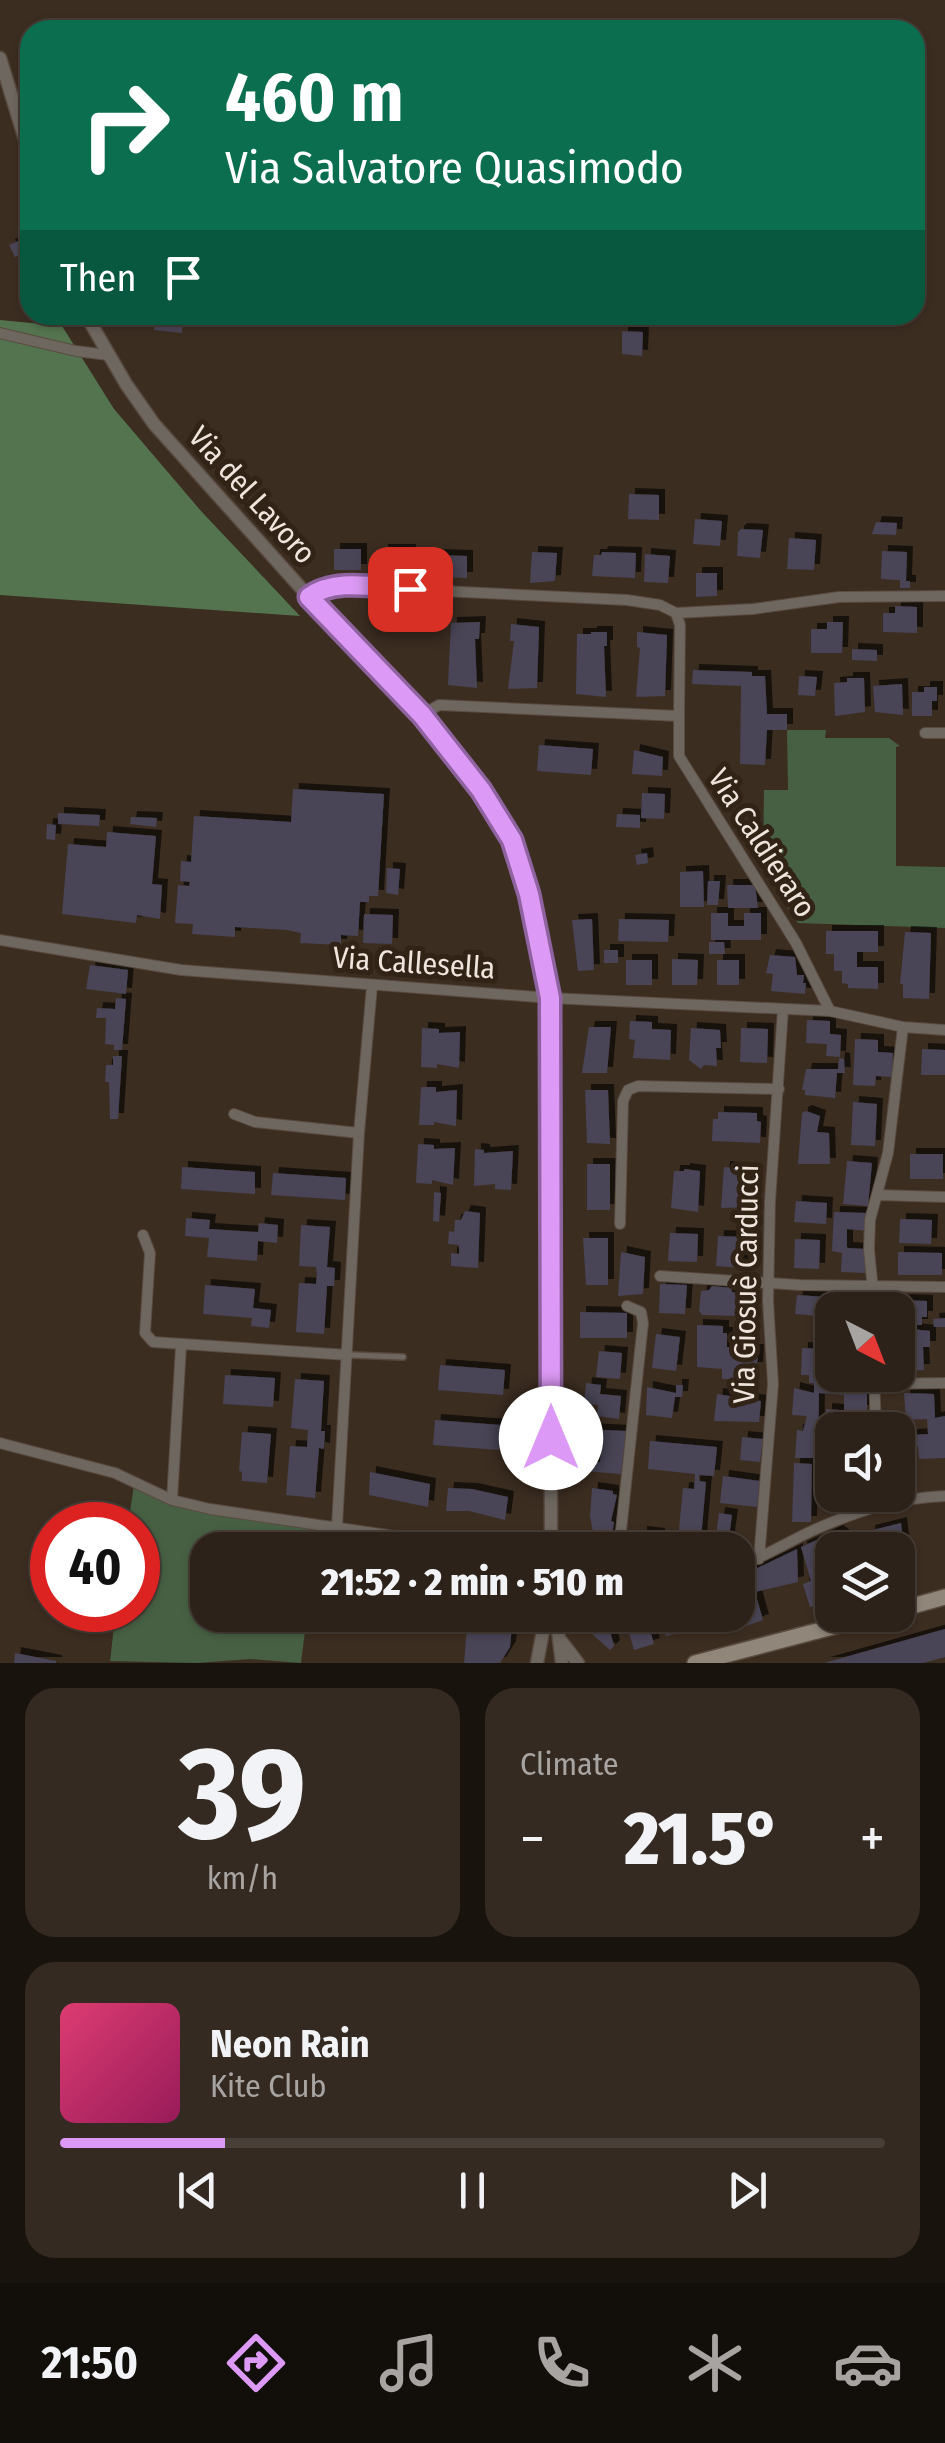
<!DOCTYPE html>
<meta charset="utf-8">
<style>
body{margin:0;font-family:"Fira Sans Condensed",sans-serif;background:#352a22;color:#f1f3f6;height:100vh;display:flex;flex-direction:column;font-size:38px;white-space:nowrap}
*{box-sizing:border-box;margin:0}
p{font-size:32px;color:#a7a4a2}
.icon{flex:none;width:55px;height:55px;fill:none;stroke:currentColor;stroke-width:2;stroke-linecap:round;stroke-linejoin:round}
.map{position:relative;height:1663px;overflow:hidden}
.sheet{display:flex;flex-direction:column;gap:25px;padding:25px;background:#19130e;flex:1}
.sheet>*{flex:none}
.top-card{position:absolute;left:20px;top:20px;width:905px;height:305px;border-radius:30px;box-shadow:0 2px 8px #0004,0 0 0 2px #483f38;background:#0b6e4f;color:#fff;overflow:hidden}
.needle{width:65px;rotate:138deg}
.tools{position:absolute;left:815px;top:1292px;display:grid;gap:20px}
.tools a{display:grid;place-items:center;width:100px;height:100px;border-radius:20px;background:#2d2219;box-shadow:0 2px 8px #0004,0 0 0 2px #483f38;font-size:50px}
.speed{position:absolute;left:30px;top:1502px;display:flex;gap:20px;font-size:50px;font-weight:700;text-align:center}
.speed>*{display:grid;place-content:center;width:130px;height:130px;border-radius:50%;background:#2d2219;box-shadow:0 2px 8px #0004,0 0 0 2px #483f38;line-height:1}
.speed .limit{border:15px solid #d22;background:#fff;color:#111}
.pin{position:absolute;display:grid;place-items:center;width:85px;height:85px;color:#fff;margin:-42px;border-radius:20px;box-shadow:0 5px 15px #0006}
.me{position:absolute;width:110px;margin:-55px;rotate:0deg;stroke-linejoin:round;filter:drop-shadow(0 0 8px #0008)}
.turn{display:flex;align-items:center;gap:35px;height:210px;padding:0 40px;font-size:45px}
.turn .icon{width:130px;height:130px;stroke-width:2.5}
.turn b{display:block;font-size:70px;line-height:85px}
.then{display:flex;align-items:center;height:95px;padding:0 40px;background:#0003;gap:20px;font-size:38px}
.big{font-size:75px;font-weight:800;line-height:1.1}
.sheet .tile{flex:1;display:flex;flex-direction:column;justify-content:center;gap:15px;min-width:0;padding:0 35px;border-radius:30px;background:#352a22}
.sheet .dial{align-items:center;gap:0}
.dial b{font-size:130px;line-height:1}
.song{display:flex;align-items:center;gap:30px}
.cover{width:120px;height:120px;border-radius:15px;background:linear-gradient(135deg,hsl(340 70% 55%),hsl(330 70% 35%))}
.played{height:10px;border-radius:5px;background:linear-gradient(90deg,#dc99f5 20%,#483f38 20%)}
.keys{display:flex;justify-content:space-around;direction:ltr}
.heat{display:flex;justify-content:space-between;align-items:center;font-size:55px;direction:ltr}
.sheet .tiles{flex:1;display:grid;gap:25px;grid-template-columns:1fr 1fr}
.tile:last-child{grid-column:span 2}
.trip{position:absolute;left:190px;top:1532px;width:565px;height:100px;border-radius:30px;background:#2d2219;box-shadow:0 2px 8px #0004,0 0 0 2px #483f38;font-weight:800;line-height:100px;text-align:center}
.tabs{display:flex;height:160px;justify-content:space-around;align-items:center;background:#120e0a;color:#a7a4a2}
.tabs .icon{width:70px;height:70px}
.tabs .current{color:#dc99f5}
.tabs b{font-size:45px;color:#f1f3f6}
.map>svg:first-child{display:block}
.green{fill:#476043}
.forest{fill:#54744f}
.building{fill:#484456;filter:url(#shadow)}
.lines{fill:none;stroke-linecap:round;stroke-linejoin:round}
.service-casing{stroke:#594a3f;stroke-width:8}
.minor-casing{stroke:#594a3f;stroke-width:12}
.tertiary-casing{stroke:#594a3f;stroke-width:15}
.secondary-casing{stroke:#594a3f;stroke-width:18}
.service{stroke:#6e6760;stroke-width:5}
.minor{stroke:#6e6760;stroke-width:10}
.tertiary{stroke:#6e6760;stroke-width:12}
.secondary{stroke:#90867a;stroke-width:15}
.route-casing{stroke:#8f639f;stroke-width:25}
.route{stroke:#dc99f5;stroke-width:18}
.labels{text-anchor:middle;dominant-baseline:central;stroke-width:10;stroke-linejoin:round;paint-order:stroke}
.street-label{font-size:30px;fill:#efe5dd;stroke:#322317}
</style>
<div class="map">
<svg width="945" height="1663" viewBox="0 0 945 1663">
<defs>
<filter id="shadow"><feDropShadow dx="6" dy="-6" stdDeviation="0" flood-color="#0009"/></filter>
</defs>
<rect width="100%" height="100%" fill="#3c2d21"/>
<path class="green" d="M787,730H826L825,738H889L900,746L896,747V866L945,867V928L798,923L763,870L764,790H788Z
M134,1485L180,1503L316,1527L314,1550H208V1615H307L301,1663L250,1659L197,1663L110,1661L116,1610H138V1525H128Z"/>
<path class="forest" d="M0,320L62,326L114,409L201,511L300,616L0,595Z"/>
<path class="building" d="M21,240L26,253L15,257L9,245Z
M156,315H183L182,333L154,330Z
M622,331L643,332L642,356L622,354Z
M629,494L659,495V520L628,519Z
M695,519L722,521L720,546L693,544Z
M876,522L897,523L896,535L872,534Z
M741,529L763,530L760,558L737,556L738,532Z
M789,538L816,540L814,570L787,569Z
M334,549H361V570H334Z
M382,550H410L409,571H382Z
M882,551L907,552L906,581H910V588H900V580L881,579Z
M532,552L557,553L555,581L530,583Z
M602,552L636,553L635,578L592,576L594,555H601Z
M645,554L670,556L668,583L644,582Z
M433,555L467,556V578L433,577Z
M696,573H717V596L696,597Z
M895,606L917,607V633L883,632V613H895Z
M480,622L479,639H475L477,688L448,685L451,623Z
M827,622H843L842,653H811V629H827Z
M511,624L539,627L537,688L508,689L514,641H510Z
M591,632H607V646H604L606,697L576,694L577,634H591Z
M637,632L667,635L665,696L636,697L640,648L637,647Z
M852,649L877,650V661L852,660Z
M693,670L752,672V676H765L767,714H787V730H767L765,765L740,764L741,686L692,684Z
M799,676L817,677L815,696L798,695Z
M847,678H864L865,712L835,716L834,683L847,682Z
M902,684L903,715L875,712L873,686Z
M924,687H937V701H932V716H912V692H924Z
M539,745L593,749L591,775L537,771Z
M634,750L663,757L662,776L632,774Z
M293,789L384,794L378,896H369V902H360L358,936L341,935V945L300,943L301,933L287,930L235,927V937L192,934L193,924L175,923L178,885L189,886L190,882L180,881L181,861L191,862L194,816L291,822Z
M642,793L665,794L664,819L641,818Z
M58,813L100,815L99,826L58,824Z
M617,814L640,815V828L616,827Z
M131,817L157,818L156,827L130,824Z
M47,824L56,825L55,840L46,839Z
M107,832L156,836L152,884L162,885L160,919L137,915L136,923L62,914L68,844L106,847Z
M647,853L648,863L637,865L635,855Z
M387,868L400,869L398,895L386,893Z
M703,871L704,907H680V872Z
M708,881H720L718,905H707Z
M727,885H755L758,908H728Z
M711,913H728V926H744V913H761V940H711Z
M364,914L393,915L392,944L363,943Z
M592,919L594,970L578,971L572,920Z
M619,919L669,920L668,942L618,941Z
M826,931H878V952H857V967H878V989L848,988V984L842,983V971H834V954H826Z
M905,932L931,933L929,999L903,998V984H900Z
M709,942H724L725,954H709Z
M604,950H618V963H604Z
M770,955L795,957L797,975H804L803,983H806L805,994L771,991L773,974L766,973Z
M672,959L698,960L697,985H672Z
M626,960H652V985H626Z
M717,960H739V985H717Z
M90,965L128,970L126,994L86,989Z
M116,998L126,999L122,1050H114V1045L105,1044L106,1018H96L97,1008L115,1009Z
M807,1020L830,1021V1034L841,1035L840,1057L826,1056L827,1044L806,1043Z
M630,1021L652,1022V1029L671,1030L670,1060L633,1058L635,1040L629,1039Z
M589,1027H611L607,1073H582Z
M422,1028L439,1029V1033L460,1032L459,1068L437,1064V1068L421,1067Z
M691,1028L720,1030L721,1048H716L717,1066L704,1065L701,1069L689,1060Z
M741,1028L768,1029L767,1063L740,1062Z
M855,1039L878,1040V1052L893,1053L892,1077L876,1076L875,1086L853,1085Z
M922,1049L945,1050V1075H921Z
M113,1056H122L118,1119H110L109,1082H105L106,1065H113Z
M839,1058L844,1059L845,1073H837L835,1098L805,1095V1090H802L806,1069H838Z
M421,1087H436V1092L457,1090L456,1126L434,1122V1125H419Z
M585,1090H608L610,1144L587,1143Z
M853,1102L877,1104L875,1146L851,1145Z
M806,1111L820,1116L817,1132L829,1133L830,1164H798L802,1113Z
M718,1112L757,1113V1121L761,1122L760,1143L712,1141L713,1119H718Z
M418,1144L434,1145V1149L455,1148L453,1185L432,1180V1184L416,1183Z
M475,1149L484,1150V1153L513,1151L511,1190L495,1189V1184L474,1186Z
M910,1154H943V1179H910Z
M847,1161L872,1163L868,1206L843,1204Z
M587,1164H610V1210H587Z
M182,1167L255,1172V1194L181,1189Z
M724,1167L751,1170L749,1207L721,1208Z
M684,1169L700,1171L698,1212L671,1208L674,1171H684Z
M273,1173L346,1178L345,1200L271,1195Z
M434,1192L441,1193L439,1222L433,1221Z
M796,1201L827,1203L826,1224L794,1222Z
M465,1211L480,1213L478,1268L451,1266V1253L459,1254V1245L448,1244L449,1231L454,1232L455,1220H461Z
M834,1212L867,1213L868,1231L847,1229V1248L867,1249L865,1273L841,1272L842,1253L832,1251Z
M186,1218L210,1220L209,1229L258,1232L259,1223L278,1225L277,1243L258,1241L257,1261L207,1257L209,1238L185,1236Z
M900,1219L932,1220L931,1244L899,1243Z
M301,1225L330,1227L327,1267L335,1268L334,1286H327L324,1334L296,1332L299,1283L316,1284L317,1274L316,1267L299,1266Z
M670,1233L698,1234L697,1262L668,1261Z
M718,1236L744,1237L742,1268L716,1266Z
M583,1238H608V1285H586Z
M795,1239L820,1240L819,1269L794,1268Z
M621,1252L645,1257L643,1294L618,1296Z
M898,1252L942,1253V1275H898Z
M660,1284L687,1285L685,1314L659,1313Z
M205,1285L255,1289L253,1308L271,1310L269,1328L251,1326L252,1318L203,1314Z
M712,1286L732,1288V1292L740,1293V1300H743L741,1316L702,1315L699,1311L701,1291L709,1290Z
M797,1295L854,1299L853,1310H832V1317L795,1314Z
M897,1300L927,1301V1317H922V1325H898Z
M580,1312L627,1313V1338H580Z
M945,1318V1327H934L933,1319Z
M697,1325L723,1326V1333H727V1347H750V1350H758L757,1368H752L751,1379H722V1369L697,1367Z
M902,1328L930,1331V1347H923L924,1370L900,1371L898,1331Z
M656,1334L680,1337L676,1371L652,1368Z
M802,1348L827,1349L826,1384L847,1385V1392H867V1411H844V1395L819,1393L818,1458H795L797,1430L803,1431L807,1416L792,1415L794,1388L814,1393V1383H809V1375H801Z
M599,1351L622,1353L620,1379L596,1377Z
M440,1365L505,1370L503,1395L438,1390Z
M225,1375L275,1378L273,1407L223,1404Z
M295,1379L324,1381L321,1431H325L324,1449L319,1448L315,1498L286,1495L290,1446L307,1447L308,1430L291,1428Z
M586,1383L601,1385L600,1394L621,1396L619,1419L597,1416L598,1405L584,1404Z
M676,1385H683L682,1397H675L672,1418L646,1415L647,1387L676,1393Z
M904,1393L934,1394L935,1418L945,1416V1458L919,1459L918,1446L911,1445L910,1435L928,1434L927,1419L906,1420Z
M717,1394L761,1401L759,1422L714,1421Z
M826,1409L840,1410V1415H845V1423H850V1430L826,1424Z
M435,1420L501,1425L499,1450L433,1445Z
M583,1429L626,1431L621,1474L583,1471L584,1462H600L602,1442H581Z
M242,1432L271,1434L267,1483L242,1481V1472L239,1471Z
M742,1437L763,1439L760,1462L740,1460Z
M650,1441L717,1447L714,1476L699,1475V1481L706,1482L700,1550H677L683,1488L694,1489L695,1474L648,1469Z
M794,1463L812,1464L811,1522H792Z
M827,1465L832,1466V1491H825Z
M370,1472L430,1484L428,1507L369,1495Z
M723,1476L760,1481L757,1507L720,1503Z
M448,1488L472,1489L508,1497L505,1520L469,1511H446Z
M592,1488L613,1491V1494L617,1495L611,1521L614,1522L612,1536L594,1538L590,1516Z
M855,1495H874V1502L855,1501Z
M719,1513L732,1515L729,1537L716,1536Z
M901,1523L907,1578L898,1581V1550H870L869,1531Z
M837,1531L844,1536L845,1550H832V1600L810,1607L803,1584L811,1581L801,1547Z
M641,1532L659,1534L658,1550H633V1541H641Z
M797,1549L798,1582L755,1592L763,1620L746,1626L738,1594V1574L747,1573Z
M468,1615H513L510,1647L500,1663H464Z
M585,1615H606L614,1646L610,1650L591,1633Z
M624,1615H645L636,1619L637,1622L647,1619L654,1644L634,1650Z
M661,1615H675L679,1633L666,1636Z
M706,1615H730L731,1616L708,1623Z
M945,1629V1657L923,1663H824Z
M15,1653L56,1661V1663H14Z"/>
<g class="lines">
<defs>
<path id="service" d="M351,1355L403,1357"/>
<path id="minor" d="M0,333L76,351L108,355
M309,597L321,588L337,586L627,600L660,605L676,613L753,609L839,597L945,596
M676,613L680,625L679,716
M422,715L439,705L679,716V756L796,943L830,1011
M925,733H945
M0,940L181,970L550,998L830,1011L903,1027L945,1030
M234,1114L255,1122L359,1133
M877,1195L945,1197
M620,1224L623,1101L628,1090L638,1086L779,1089
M143,1235L150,1253L145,1333L153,1342L348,1355
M660,1276L800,1285L945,1287
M875,1310L869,1250L870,1220L888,1153L903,1027
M874,1375L876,1430
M874,1384L945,1383
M0,1443L115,1473L172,1500L210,1509L490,1550
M898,1475L904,1498
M172,1500L181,1346
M337,1526L359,1133L372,986
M619,1550L643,1323L641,1312L627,1306
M759,1559L773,1384L768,1301L770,1201L783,1009
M738,1566C765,1557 789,1541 816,1529C860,1510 897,1498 945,1496"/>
<path id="tertiary" d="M0,58L30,156
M86,315L126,384L154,424L309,597L422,715L481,790L513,840L537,928L550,998L551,1550
M556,1615L562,1663
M561,1641L578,1663
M537,1663L546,1615"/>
<path id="secondary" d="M898,1610L945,1597
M695,1663L878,1615"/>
</defs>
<use href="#service" class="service-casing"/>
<use href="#minor" class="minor-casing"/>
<use href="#tertiary" class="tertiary-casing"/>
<use href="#secondary" class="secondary-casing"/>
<use href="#service" class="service"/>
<use href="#minor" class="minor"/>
<use href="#tertiary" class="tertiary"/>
<use href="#secondary" class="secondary"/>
</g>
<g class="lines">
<defs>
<path id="route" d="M410,589C378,588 335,577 309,597L422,715L481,790L512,840L529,894L550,998L551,1438"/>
</defs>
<use href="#route" class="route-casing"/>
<use href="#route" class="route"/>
</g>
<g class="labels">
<g class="street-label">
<text transform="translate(252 495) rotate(48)">Via del Lavoro</text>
<text transform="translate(762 843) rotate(57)">Via Caldieraro</text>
<text transform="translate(414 963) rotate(4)">Via Callesella</text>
<text transform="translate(746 1284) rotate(-89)">Via Giosuè Carducci</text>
</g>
</g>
</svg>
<div class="tools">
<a><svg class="needle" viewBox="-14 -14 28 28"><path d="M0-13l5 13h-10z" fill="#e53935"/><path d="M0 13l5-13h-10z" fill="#a7a4a2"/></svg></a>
<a><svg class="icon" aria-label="sound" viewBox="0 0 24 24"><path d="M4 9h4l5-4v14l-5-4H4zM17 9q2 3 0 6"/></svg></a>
<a><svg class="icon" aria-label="layers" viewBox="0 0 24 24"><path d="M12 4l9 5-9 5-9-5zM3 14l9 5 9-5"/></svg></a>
</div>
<div class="speed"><div class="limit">40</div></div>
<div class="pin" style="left:410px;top:589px;background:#d93025"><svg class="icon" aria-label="arrive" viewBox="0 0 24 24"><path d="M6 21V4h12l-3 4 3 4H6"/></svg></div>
<svg class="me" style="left:551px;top:1438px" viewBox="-20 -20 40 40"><circle r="19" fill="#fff"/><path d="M0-13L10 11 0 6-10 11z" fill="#dc99f5"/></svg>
<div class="trip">21:52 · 2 min · 510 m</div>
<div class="top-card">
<div class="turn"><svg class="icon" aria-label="right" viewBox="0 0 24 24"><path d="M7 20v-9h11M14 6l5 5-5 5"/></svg><div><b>460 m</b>Via Salvatore Quasimodo</div></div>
<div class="then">Then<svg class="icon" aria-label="arrive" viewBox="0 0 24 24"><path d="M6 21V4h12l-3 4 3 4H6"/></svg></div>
</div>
</div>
<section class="sheet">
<div class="tiles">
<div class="tile dial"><b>39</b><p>km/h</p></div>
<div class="tile"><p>Climate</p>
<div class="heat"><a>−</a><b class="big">21.5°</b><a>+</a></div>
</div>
<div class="tile">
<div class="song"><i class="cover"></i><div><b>Neon Rain</b><p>Kite Club</p></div></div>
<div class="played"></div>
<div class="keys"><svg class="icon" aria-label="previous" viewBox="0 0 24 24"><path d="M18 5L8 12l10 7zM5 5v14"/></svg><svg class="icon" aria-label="pause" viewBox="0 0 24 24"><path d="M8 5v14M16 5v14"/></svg><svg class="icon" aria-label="next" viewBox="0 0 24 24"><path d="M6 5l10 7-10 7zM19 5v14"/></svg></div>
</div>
</div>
</section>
<nav class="tabs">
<b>21:50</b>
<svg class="icon current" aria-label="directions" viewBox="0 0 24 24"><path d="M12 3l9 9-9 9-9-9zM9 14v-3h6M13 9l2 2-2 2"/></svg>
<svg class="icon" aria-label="music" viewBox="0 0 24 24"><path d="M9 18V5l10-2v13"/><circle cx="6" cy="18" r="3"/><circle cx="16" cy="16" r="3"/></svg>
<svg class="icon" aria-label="phone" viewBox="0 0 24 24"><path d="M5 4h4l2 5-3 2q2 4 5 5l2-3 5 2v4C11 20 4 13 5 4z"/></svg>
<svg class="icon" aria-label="climate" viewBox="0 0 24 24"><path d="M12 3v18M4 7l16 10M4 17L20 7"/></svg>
<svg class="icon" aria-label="car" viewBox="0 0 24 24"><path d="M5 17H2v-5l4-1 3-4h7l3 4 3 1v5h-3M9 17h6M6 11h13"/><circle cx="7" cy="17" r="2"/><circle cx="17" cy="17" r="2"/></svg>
</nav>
